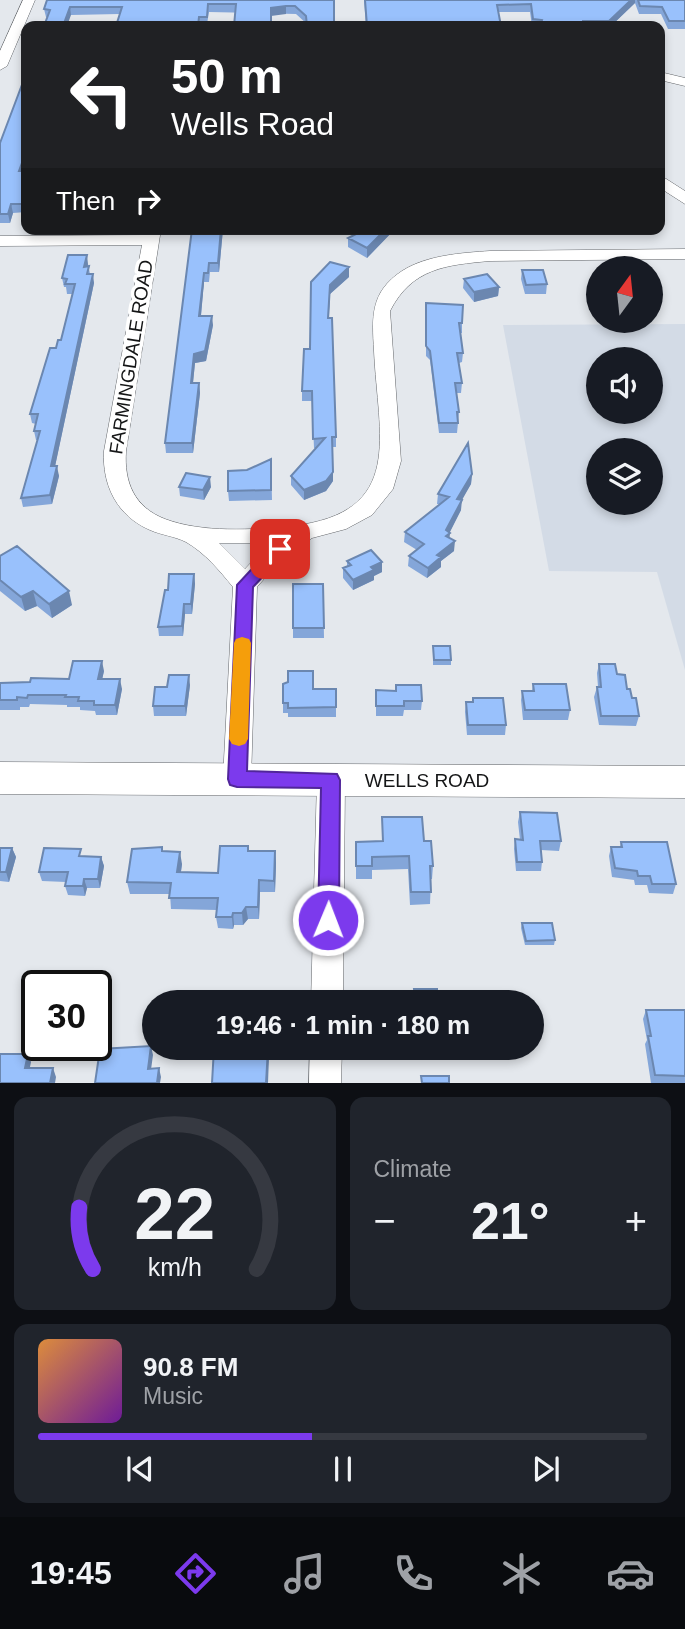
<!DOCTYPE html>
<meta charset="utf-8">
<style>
body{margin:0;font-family:Arial,sans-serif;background:#20242c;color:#f1f3f6;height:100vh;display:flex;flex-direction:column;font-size:26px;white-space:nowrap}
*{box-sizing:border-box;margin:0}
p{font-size:23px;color:#9ea1a6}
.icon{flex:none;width:38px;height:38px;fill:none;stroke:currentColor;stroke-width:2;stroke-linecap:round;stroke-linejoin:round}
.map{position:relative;height:1083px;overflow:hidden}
.drawer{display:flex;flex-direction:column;gap:14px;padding:14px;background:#0d0f14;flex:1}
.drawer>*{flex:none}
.top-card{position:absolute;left:21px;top:21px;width:644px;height:214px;border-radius:14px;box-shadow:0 4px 10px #0003;background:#202124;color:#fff;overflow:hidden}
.needle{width:46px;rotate:15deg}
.fabs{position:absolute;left:586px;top:256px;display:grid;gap:14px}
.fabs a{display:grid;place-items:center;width:77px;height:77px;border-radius:50%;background:#171b24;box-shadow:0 4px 10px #0003;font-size:35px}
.speed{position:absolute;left:21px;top:970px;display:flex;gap:14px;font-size:35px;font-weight:700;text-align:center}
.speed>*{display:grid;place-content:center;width:91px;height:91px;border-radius:50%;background:#171b24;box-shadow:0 4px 10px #0003;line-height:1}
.speed .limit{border:4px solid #111;border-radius:10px;background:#fff;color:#111}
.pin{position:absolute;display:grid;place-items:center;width:60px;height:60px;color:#fff;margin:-30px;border-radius:14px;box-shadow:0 4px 10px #0006}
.me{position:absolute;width:77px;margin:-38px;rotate:1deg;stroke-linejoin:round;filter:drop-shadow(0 0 5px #0008)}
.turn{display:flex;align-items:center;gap:24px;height:147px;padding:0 35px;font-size:32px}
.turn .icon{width:91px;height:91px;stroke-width:2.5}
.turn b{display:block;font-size:49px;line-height:60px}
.then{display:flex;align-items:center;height:66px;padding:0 35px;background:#0003;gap:14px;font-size:26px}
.big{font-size:52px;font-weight:700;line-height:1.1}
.drawer .tile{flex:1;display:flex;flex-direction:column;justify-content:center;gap:10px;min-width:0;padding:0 24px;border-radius:14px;background:#20242c}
.drawer .dial{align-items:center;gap:0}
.dial svg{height:182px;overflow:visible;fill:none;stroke:#363941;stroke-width:7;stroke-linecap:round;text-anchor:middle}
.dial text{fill:#f1f3f6;stroke:none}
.song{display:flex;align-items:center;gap:21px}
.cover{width:84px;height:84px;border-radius:10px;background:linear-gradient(135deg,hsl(30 70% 55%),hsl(280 70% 35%))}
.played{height:7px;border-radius:4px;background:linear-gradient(90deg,#7c3aed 45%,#363941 45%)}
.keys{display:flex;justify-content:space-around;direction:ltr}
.heat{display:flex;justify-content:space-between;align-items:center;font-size:38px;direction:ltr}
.drawer .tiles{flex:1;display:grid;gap:14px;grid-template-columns:1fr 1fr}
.tile:last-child{grid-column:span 2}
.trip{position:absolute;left:142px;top:990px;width:402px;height:70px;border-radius:35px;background:#171b24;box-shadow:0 4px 10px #0003;font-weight:700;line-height:70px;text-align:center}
.dock{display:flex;height:112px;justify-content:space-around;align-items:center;background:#090b0e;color:#9ea1a6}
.dock .icon{width:49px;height:49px}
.dock .selected{color:#7c3aed}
.dock b{font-size:32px;color:#f1f3f6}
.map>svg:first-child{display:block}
.built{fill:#d3dbe6;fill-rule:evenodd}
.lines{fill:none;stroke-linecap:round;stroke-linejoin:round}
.minor-casing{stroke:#63666a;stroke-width:1}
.secondary-casing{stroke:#63666a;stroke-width:1}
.minor{fill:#fff;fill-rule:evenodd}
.secondary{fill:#fff;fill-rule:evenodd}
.wall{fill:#84a6d9}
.shaded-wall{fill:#6b87b0}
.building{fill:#99c1fc;stroke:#6b87b0;stroke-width:2}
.route{fill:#7c3aed;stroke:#51269a;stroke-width:2}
.slow{fill:#f59e0b}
.labels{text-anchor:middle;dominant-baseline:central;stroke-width:7;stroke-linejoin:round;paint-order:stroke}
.street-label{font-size:19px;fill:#141516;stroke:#fff}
</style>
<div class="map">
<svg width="685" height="1083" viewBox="0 0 685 1083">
<rect width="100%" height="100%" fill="#e4e8ed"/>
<path class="built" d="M685,324V670L657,572L549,571L503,325ZM598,359H651V411H598ZM598,450H651V502H598Z"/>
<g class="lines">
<defs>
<path id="minor" d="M23,0H35L7,66L0,70V51Z
M660,72L685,78V86L660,80Z
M660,175L685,191V204L660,188Z
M144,229H161L126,451C124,482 134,507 165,519C202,533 253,530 292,526C406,513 378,436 374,351C372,317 370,292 402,271C427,255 462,253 490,251L685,249V259L490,261C446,265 412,268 390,311L401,461L393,489L372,515L346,529L312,538L277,564L257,587L251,779L247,787L237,790L227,787L223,779L233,587C219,570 205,553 186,542C174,536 161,535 150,530C117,516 102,485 104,451L142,245L0,246V236L143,235ZM219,543H274L261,552L245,569Z
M331,769L341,772L345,780L343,1003H311L317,780L321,772Z
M310,1048H342L341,1083H309Z"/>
<path id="secondary" d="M0,762L685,766V798L0,794Z"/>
</defs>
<use href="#minor" class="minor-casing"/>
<use href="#secondary" class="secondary-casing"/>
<use href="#minor" class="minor"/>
<use href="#secondary" class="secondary"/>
</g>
<path class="wall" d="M334,0L307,24L296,14L209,12L207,24H200L119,14L71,15L46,17L44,9L46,3Z
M364,0H685V29H668L661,14H639L635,3L611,26H532L530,12H498L501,26H366Z
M0,143L24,171H26V212L13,213L10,223H0Z
M192,229H223L219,272H210L209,282H204L201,316L213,325L206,361L195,363L193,383H199L200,393L193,453H166L165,443Z
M366,229H395L367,258L348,247V238Z
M88,264L90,274L94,283L55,466L59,476L52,504L23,507L21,498L38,440H36L34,431L36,424L32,423L30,414L56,348L61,340L73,294H67L66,287H64L62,278Z
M522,270L547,284L546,294H525L521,279Z
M349,277L330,294L329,318L336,437V447H332L333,481L326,491L304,500L291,485V476L316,448H314L312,401H302V391L310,349L311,282Z
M464,279L499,287L498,296L474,302L463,288Z
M426,303L462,323V333H460L463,353L462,362L459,363L462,383L461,393H456L459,412L457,433H439L430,360L426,356Z
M271,459L272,500L229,501L228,491L247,470Z
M472,474L471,484L461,500V510L449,533V538L454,551L441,561V567L427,578L408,566L409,556L417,550L404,542L405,532L440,504H437L438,494Z
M179,487H211L204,500L180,496Z
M0,556L72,605L52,618L37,606L25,611L0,591Z
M347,561L382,562V572L374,576V580L353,590L343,578V568L347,566Z
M194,574L195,584L192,614H185L183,636H159L158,627L168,590Z
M323,584L324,638H293V628Z
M433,646L451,660V665H433Z
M599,664L617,674L627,689L639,716L636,726L599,725L594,697L597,687H598L597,673Z
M104,671L102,679L122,689L117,715H96L95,711L80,710V707H67V705L30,704L29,707H20V710H0V683L30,682L69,679Z
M533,684L570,710L568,720H523L521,700L522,691H532Z
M190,685L186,716H154L153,706L167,687Z
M313,689H336V717H288V713H283V703Z
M376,690L396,691L422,701L421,710H404L403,716H376Z
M473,698L506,725L505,735H467L465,712L466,702H472Z
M520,812L561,841L559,851L541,850L542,862L541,871H516L514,849L515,839L520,840L518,822Z
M382,817L424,841L433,866L432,879H431L430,904L410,905L408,869L372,870V879H356V842L382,841Z
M621,842L676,884L673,894L649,893L647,885H635L634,880L612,877L609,856L611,847H620Z
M248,846V851H275L276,863L275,892H260L259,919H248L243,925H234L233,929L218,928L216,917L217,910L171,909L170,894H130L127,882L162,847L163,851L182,864L181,872L218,873Z
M0,848H12L16,857L9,882L0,881Z
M83,856L101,857L104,866L100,888H87L85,896L68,895L65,886L66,882L42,881L39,872Z
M522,923L555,940L554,945H525L521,928Z
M646,1010H685V1083H651L645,1044L647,1040L643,1019Z
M401,1048H439V1056H401Z"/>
<path class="shaded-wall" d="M631,0H635V3L611,26H608L609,21Z
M286,6V14L271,16V8Z
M70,7L71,15L67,26H63Z
M26,152V165L21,179L19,171Z
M11,204L13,213L10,223L8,214Z
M221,229H223L219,272L218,263Z
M386,229H395L367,258V248Z
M87,255L88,264L86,276L84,267Z
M349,267V277L330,294L328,327L330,285Z
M204,273V282L200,325L199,316Z
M93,274L94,283L53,476L51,466Z
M499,287L498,296L474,302V292Z
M212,316L213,325L206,361L195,363L192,392L191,383L194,354Z
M199,383L200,393L193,453L192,443Z
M57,466L59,476L52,504L50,495Z
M333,472V481L326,491L304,500V490Z
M472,474L471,484L457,509V499Z
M210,477L211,487L204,500L203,490Z
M462,500L461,510L449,534L450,533L449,543L446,545V530Z
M455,541L454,551L441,561V567L427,578L428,568L437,555Z
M382,562V572L374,576V580L353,590V580L371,567Z
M194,574L195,584L192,614L191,604Z
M33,591L37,606L25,611L21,597Z
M69,591L72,605L52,618L49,604Z
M184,604L185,614L183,636L182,626Z
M102,661L104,671L100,689L98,679Z
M189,675L190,685L186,716L185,706Z
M120,679L122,689L117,715L115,705Z
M12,848L16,857L9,882L6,872Z
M275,851L276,863L275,892L274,881Z
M180,852L182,864L179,884L177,872Z
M101,857L104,866L100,888L98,879Z
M84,879L87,888L85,896L83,886Z
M259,880L260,892L259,919L258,907Z
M246,907L248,919L243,925L242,913Z
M233,913L234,925L233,929L232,917Z
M151,1046L153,1055L150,1077L148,1069Z
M268,1049L269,1057L268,1083H266Z
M28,1054L31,1062L28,1077L25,1068Z
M53,1068L56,1077L55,1083H50Z
M159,1068L161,1077L160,1083H157Z"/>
<path class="building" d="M47,0H334V26H307L306,16L295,6H286L271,8V26H234L236,4H208L207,17H199L198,26H116L122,7H70L63,26H44L50,10L44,9Z
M365,0H631L609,21H583V26H540L542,20L533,19L531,4L497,5L501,26H367Z
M638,0H685V21H669L662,7L640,6Z
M26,74V152L19,171H26L25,179H26V201L25,204H11L8,214H0V143Z
M192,229H221L218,263H209L208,273H204L199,316H212L205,351L194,354L191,383H199L192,443H165Z
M366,229H386L367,248L348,238Z
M68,255H87L84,267L89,266L87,274H93L51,466H57L50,495L21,498L40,431H34L38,414H30L50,348H56L58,340H61L75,284H65L67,279L62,278Z
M330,262L349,267L330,285L328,318H332L336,437H332L333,472L326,481L304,490L291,476L325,438L313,439L312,391H302L304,349H310L311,282Z
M522,270H543L547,284L526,285Z
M487,274L499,287L474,292L464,279Z
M426,303L463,305L462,323H459L463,353H457L462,383H455L459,412H457L458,423H439L430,351L426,346Z
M468,443L472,474L457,499L462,500L446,530L450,533L446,536L455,541L437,555L441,557L428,568L409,556L424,544L405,532L449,497L438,494Z
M271,459V490L228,491V471L247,470Z
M186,473L210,477L203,490L179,487Z
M17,546L69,591L49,604L33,591L21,597L0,580V556Z
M371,550L382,562L371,567L374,570L353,580L343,568L351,565L347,561Z
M169,574H194L191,604H184L182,626L158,627L165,590H168Z
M293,584H323L324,628H293Z
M433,646H450L451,660H434Z
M73,661H102L98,679H120L115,705H94V701H78L79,697H65L66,695H28L27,698L17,697V700H0V683L30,682L31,678L69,679Z
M599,664H615L617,674L625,675L627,689H630L632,698H636L639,716H601L597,687H601Z
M288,671H313V689H336V707L288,708V703H283V684L288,682Z
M169,675H189L185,706H153L155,687H167Z
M533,684H566L570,710H525L522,691H534Z
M396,685H421L422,701H404V706H376V690L396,691Z
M473,698H503L506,725H468L466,702H473Z
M520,812L557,813L561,841H540L542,862H517L515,839L523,840Z
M382,817H422L424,841H431L433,866H430L431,892H411L409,856L372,857V866H356V842L383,841Z
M621,842H667L676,884H652L650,876H638L637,871L615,868L611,847H622Z
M220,846H248V851H275L274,881L259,880L258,907H246L242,913H233L232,917H216L218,898H169L171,883L127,882L132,849L162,847V851L180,852L177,872L218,873Z
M0,848H12L6,872H0Z
M44,848L81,849L79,856L101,857L98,879H84L83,886H65L68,872H39Z
M522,923H552L555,940L526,941Z
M414,989H437V1003H408L407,1001L415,998Z
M646,1010H685V1076L655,1075L648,1036H651Z
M151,1046L148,1069L159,1068L157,1083H95L100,1049Z
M214,1048L268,1049L266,1083H212Z
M0,1054H28L25,1068H53L50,1083H0Z
M421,1076H449V1083H422Z"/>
<path class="route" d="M280,543L288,549L285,553L253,587L247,771L337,774L340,780L339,920L336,927L328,929L321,927L318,920L321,788L237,787L230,785L228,779L237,585L274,545Z"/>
<path class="slow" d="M242,637L249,639L251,643L248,739L245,744L239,746L232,744L229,739L234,643L236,639Z"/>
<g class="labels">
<g class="street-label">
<text transform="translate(131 357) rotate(-81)">FARMINGDALE ROAD</text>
<text x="427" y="780">WELLS ROAD</text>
</g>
</g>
</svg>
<div class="fabs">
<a><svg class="needle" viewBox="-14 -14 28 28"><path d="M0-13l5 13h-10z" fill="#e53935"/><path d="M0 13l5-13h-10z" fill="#9ea1a6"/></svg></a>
<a><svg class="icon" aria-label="sound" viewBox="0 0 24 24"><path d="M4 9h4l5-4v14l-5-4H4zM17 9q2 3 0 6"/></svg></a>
<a><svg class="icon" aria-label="layers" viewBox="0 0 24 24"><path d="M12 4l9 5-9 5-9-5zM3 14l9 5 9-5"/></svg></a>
</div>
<div class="speed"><div class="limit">30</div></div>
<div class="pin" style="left:280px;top:549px;background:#d93025"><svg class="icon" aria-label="arrive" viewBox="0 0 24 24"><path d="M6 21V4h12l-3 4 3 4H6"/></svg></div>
<svg class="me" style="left:328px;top:920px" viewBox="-20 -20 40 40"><circle r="17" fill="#7c3aed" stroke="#fff" stroke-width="3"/><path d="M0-11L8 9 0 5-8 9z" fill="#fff"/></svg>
<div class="trip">19:46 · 1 min · 180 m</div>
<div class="top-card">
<div class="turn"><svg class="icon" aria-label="left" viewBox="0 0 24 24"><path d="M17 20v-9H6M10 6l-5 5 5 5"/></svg><div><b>50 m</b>Wells Road</div></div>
<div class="then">Then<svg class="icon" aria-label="right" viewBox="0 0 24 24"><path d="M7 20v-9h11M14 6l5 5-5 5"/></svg></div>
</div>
</div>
<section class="drawer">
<div class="tiles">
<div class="tile dial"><svg viewBox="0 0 100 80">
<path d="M14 69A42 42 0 1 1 86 69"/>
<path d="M14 69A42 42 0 0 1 8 42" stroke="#7c3aed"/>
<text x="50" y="56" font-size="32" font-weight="700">22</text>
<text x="50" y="72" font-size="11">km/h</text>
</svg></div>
<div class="tile"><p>Climate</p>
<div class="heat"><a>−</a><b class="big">21°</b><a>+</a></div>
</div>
<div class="tile">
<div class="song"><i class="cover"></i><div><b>90.8 FM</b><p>Music</p></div></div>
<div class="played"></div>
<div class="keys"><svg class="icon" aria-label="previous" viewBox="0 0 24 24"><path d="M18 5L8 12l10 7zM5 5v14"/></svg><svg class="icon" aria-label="pause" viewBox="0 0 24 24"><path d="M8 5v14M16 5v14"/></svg><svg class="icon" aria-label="next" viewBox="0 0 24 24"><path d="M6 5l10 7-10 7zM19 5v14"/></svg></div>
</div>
</div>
</section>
<nav class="dock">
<b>19:45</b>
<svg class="icon selected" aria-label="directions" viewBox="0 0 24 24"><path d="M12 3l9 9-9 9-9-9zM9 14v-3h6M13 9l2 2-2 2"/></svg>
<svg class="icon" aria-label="music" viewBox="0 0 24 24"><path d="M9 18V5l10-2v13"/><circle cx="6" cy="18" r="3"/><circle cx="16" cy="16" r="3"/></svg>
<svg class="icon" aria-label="phone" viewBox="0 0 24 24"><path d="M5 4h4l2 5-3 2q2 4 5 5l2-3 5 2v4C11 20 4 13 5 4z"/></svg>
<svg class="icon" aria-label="climate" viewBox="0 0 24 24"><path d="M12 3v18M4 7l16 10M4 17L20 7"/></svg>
<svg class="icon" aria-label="car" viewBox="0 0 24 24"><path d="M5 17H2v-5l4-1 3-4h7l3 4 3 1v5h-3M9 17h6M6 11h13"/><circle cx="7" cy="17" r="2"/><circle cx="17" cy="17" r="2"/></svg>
</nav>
